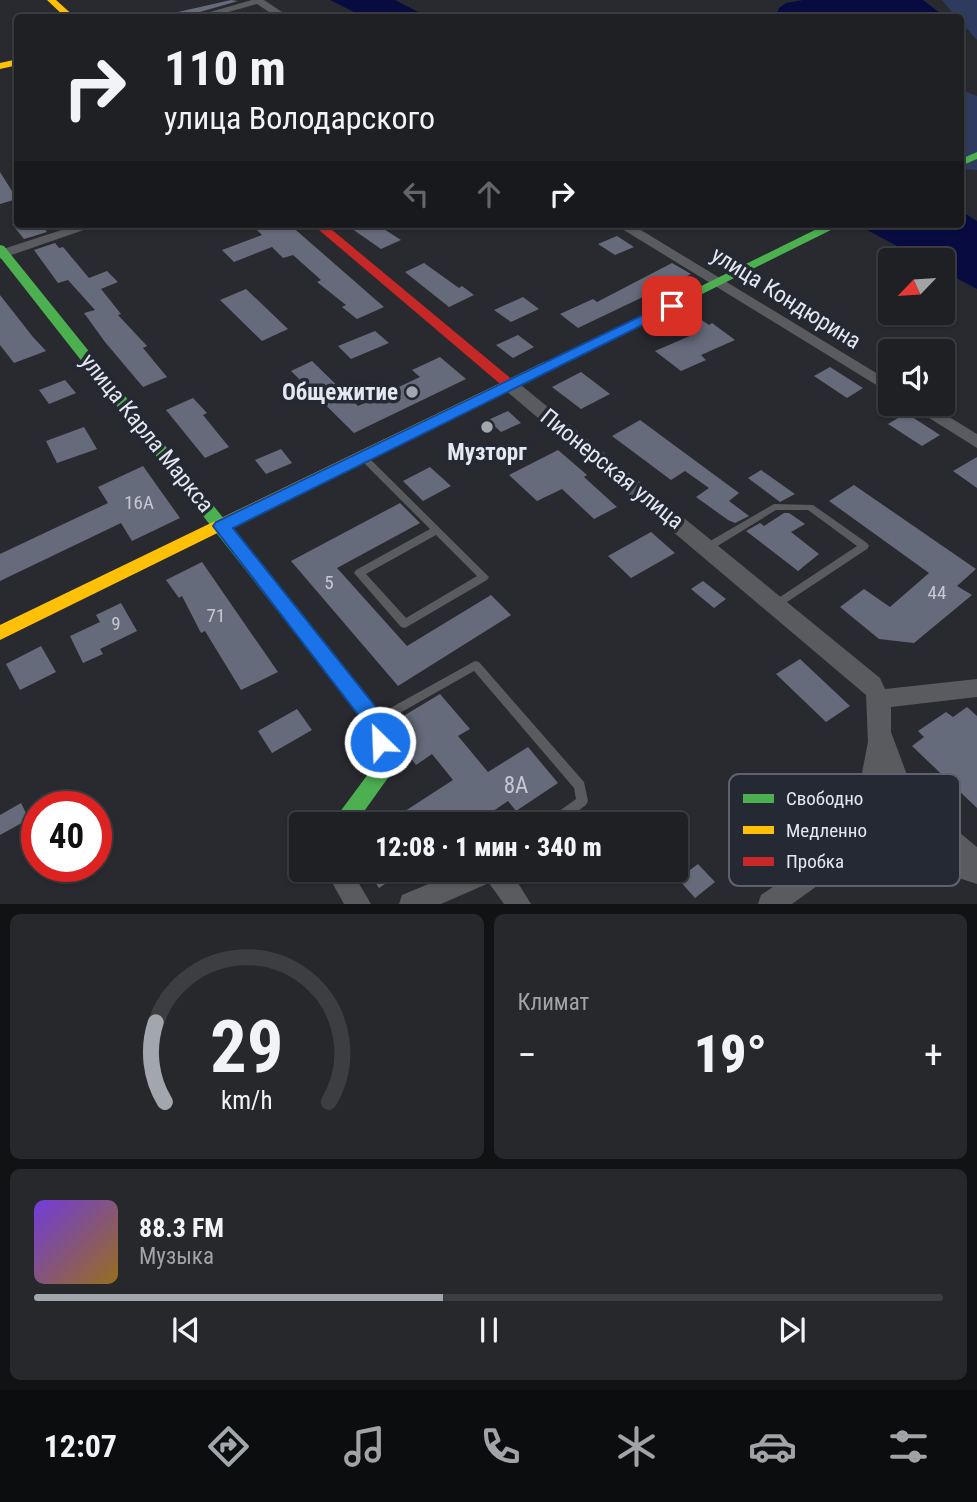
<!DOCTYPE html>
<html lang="ru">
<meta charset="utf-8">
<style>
body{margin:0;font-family:"Roboto Condensed",sans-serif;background:#26282c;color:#f1f3f6;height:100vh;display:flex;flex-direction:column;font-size:26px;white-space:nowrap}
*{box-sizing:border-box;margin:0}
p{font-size:23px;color:#a1a3a6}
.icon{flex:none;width:38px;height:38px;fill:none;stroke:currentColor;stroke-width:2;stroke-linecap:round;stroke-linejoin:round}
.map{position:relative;height:904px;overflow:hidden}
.drawer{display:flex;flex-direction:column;gap:10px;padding:10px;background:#101214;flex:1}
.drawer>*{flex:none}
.banner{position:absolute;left:14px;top:14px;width:950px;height:214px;border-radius:7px;box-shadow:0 2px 5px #0004,0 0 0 2px #3c3e41;background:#1e2024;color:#f1f3f6;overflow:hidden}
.needle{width:46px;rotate:245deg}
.tools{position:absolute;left:878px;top:248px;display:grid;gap:14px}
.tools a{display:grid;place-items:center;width:77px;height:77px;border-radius:7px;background:#1e2024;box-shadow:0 2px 5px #0004,0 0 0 2px #3c3e41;font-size:35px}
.speed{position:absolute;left:21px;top:791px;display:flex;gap:14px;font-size:35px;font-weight:700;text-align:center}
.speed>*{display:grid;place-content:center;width:91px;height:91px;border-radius:50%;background:#1e2024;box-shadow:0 2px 5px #0004,0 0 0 2px #3c3e41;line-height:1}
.speed .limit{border:10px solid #d22;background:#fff;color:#111}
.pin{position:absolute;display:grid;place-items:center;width:60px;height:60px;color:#fff;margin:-30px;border-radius:14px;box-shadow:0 4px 10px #0006}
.me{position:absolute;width:77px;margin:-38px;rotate:336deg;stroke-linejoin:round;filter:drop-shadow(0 0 5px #0008)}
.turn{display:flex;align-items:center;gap:24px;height:147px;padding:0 35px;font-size:32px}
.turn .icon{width:91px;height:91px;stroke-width:2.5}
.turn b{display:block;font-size:49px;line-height:60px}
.lanes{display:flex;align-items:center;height:66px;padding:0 35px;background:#0003;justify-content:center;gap:35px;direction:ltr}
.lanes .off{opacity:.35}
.big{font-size:52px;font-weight:800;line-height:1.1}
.drawer .widget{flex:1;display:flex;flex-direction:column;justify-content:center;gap:10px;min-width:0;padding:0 24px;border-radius:10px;background:#26282c}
.drawer .dial{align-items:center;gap:0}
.dial svg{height:182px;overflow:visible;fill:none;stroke:#3c3e41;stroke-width:7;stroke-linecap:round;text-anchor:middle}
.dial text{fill:#f1f3f6;stroke:none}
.song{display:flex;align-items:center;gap:21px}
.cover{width:84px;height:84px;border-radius:10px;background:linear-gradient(135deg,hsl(260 70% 55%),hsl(40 70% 35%))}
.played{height:7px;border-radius:4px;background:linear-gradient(90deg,#a2a6ad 45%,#3c3e41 45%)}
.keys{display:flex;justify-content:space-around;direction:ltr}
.heat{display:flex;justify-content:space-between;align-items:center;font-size:38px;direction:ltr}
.drawer .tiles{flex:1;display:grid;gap:10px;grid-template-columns:1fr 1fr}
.widget:last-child{grid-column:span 2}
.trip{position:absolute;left:289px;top:812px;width:399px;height:70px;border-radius:7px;background:#1e2024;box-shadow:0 2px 5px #0004,0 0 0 2px #3c3e41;font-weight:800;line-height:70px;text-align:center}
.dock{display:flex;height:112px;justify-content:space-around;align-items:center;background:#0c0d0e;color:#a1a3a6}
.dock .icon{width:49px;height:49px}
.dock .current{color:#a2a6ad}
.dock b{font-size:32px;color:#f1f3f6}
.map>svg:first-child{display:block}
.green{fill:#2e3b5e}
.water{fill:#070b40}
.building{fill:#666b7b}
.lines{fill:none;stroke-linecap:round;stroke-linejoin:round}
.lane{fill:#5a5b5e;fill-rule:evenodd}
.street{fill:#5a5b5e;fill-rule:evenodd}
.fast{fill:#4caf50;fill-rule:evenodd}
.slow{fill:#ffc107;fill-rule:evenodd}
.jam{fill:#c62828;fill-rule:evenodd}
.route{fill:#1a73e8;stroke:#114b97;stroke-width:2}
.poi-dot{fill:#a2a6ad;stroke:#242934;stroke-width:2.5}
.labels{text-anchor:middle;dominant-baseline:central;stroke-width:7;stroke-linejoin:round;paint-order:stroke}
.number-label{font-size:19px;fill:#c4c9d3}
.street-label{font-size:23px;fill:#e4e8f0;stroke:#242934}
.poi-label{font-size:23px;font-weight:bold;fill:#e4e8f0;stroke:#242934;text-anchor:end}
.near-number-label{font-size:23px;fill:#c4c9d3}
.key{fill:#242934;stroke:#5e626c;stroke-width:2}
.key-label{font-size:19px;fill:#e4e8f0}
</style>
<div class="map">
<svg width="977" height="904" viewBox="0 0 977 904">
<rect width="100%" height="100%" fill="#282a30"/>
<path class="green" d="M942,0H977V40L961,22V18L956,17Z
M961,90L977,96V170L961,169Z"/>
<path class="water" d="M330,0H395L428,17H364Z
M803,0H923L945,17H776L779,8L786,3Z
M961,211L977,221V289L943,271V261H925L856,224H961Z"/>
<path class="building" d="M231,0L238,1L179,18L178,12Z
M0,172L17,199L0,204Z
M12,224H41L47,232L24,239Z
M251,224H289L384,307L357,319L342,307L346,305L317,282L321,280L293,255L283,258L272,247L234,262L222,250L262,235Z
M345,224H376L401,240L381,249Z
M617,236L634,247L615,255L598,244Z
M55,243L59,248L63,247L89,278L107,271L118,282L101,289L121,314L118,315L147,346L143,348L167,377L143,387L105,342L84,313L95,310L68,280L58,283L34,250Z
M424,263L459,288L462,286L474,295L449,307L405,272Z
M672,263L691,274L578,328L560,314L593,299L597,302Z
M246,289L288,329L262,341L220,300Z
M0,295L33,337L46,351L14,363L0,345Z
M523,297L539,309L511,322L494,310Z
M700,319L709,325L712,323L735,340L701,355L706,360L681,371L655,351L692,335L680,327Z
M375,331L389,343L351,359L338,346Z
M518,335L534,347L513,358L496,345Z
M440,357L466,379L354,433L291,371L312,361L358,406L420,377L412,370Z
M830,367L863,388L847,398L814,376Z
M581,372L610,394L581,409L552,387Z
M65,380L76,393L49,404L39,390Z
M193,398L207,413L203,415L229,447L205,458L166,410Z
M508,411L521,423L501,432L488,420Z
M906,413L940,435L922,446L888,424Z
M640,420L739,493L729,501L749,516L735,523L728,520L696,497L709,488L685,471L671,480L612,436Z
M84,427L97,449L57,463L46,441Z
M281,449L292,463L266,474L255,460Z
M558,450L587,475L584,477L617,507L594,519L562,489L537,501L509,475Z
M977,457V488L953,471Z
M143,466L180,518L132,541L121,523L0,581V554L108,503L98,487Z
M430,467L451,486L423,501L403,481Z
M761,470L795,494L780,502L748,478Z
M854,485L976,569L957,586L972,595L914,643L879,639L840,607L864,589L890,607L929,573L829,501Z
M400,503L420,523L337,568L407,646L491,595L511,615L398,686L291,561Z
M784,513H789L805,524L791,532L819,554L798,571L746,531L760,523L764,526Z
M651,532L675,553L631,578L608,556Z
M202,562L278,672L241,690L205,631L201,633L182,596L179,598L166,580Z
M703,581L726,599L714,608L691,589Z
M121,603L137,631L100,649L103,654L83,663L70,636L100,622L96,615Z
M41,646L56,672L20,690L6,664Z
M800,659L850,706L826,722L776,674Z
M440,694L470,729L458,736L488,772L528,747L558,783L516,811L508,801L474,824H385L453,780L432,754L416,765L400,744L395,721Z
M967,707L977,716V808L912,746L924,737L918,731L946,712L953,717Z
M297,709L312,730L272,753L258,731Z
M21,803L29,819L0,835V815Z
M698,864L715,882L695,898L678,879Z
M367,870H406L379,888Z"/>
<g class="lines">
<path class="lane" d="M363,454L366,455L489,577L487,580L405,628L401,627L354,573L356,570L430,529L360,459L359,457ZM436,535L477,576L406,618L366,574Z
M774,504L813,505L867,543L869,546L867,549L778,608L774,607L773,604L774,601L857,546L808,510H776L711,550H705L703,547L705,544Z
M475,661L479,662L584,782L588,801L586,805L560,824H545L547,820L576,799L574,788L474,671L384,722L380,724L376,722L374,719L376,716Z"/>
<path class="street" d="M252,0H264L291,18H278L257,4L207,18H189Z
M80,224H101L0,259V250Z
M614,224H631L891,382V394Z
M510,380L516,381L880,678L885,689L977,679V697L891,707V732L913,791L928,800L942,818L977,847V884L916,864L908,867L891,863L824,881L792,904H758L761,895L809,863L853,819L868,742L866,695L504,389L502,385L504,381ZM890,804C904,809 920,819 922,834L915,842H898L879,826L877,813L881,807ZM862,843L866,847L856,849Z
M907,404H928L977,434V448Z
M325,870H351L371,904H344Z
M462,870H510L531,904H504L489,883L441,904H399L402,895Z"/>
<path class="fast" d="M977,152V159L961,166V159Z
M827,224H843L549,370H539L537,367Z
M0,245L4,246L383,716L395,768L355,824H331L374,766L367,725L0,257Z"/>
<path class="slow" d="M47,0H56L76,18H66Z
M18,59V65L0,69V63Z
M544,362L549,364L551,367L549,370L0,640V625Z"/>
<path class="jam" d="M312,224H325L515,382L517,385L515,388H505Z"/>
</g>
<path class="route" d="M672,301L677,303V308L233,528L383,716L391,742L388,749L380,751L373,749L366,725L216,530L213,526L216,522Z"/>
<g class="poi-dot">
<circle cx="412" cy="392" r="7"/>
<circle cx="487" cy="427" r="7"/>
</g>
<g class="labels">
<g class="number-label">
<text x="139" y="502">16А</text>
<text x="329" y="582">5</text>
<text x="937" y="592">44</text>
<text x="216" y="615">71</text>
<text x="116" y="623">9</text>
</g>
<g class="street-label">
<text transform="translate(786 298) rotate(32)">улица Кондюрина</text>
<text transform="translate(147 433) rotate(51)">улица Карла Маркса</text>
<text transform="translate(612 469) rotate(39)">Пионерская улица</text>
</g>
<g class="poi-label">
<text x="398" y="392">Общежитие</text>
<text x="487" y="452" text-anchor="middle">Музторг</text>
</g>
<g class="near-number-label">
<text x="516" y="785">8А</text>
</g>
</g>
<rect x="729" y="774" width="231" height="112" rx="10" class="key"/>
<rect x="743" y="794" width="31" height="9" fill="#4caf50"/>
<rect x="743" y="826" width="31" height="8" fill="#ffc107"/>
<rect x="743" y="857" width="31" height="9" fill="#c62828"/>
<g class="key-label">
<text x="786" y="805">Свободно</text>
<text x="786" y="837">Медленно</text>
<text x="786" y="868">Пробка</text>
</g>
</svg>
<div class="tools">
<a><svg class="needle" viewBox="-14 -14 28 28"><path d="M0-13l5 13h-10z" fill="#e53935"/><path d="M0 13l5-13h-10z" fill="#a1a3a6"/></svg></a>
<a><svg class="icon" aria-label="sound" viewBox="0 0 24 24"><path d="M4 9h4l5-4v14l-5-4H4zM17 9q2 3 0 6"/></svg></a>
</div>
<div class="speed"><div class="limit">40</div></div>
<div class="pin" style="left:672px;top:306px;background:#d93025"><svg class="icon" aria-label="arrive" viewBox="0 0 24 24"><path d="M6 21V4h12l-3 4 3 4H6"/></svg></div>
<svg class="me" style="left:380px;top:742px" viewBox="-20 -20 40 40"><circle r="17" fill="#1a73e8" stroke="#fff" stroke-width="3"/><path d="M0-11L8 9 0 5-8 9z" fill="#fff"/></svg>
<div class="trip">12:08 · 1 мин · 340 m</div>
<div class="banner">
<div class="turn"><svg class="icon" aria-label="right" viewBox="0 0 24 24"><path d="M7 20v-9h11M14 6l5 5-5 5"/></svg><div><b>110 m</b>улица Володарского</div></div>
<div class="lanes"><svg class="icon off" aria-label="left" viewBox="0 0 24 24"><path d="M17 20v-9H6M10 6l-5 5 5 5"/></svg><svg class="icon off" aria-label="ahead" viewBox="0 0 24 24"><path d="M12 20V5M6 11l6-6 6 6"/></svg><svg class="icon" aria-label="right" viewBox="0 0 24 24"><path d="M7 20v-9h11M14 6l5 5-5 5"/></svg></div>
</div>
</div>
<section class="drawer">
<div class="tiles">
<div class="widget dial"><svg viewBox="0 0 100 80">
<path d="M14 69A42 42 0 1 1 86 69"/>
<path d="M14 69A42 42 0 0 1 10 34" stroke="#a2a6ad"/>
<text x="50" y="56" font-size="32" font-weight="700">29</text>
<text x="50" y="72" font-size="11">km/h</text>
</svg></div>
<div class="widget"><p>Климат</p>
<div class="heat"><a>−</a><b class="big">19°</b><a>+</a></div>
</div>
<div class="widget">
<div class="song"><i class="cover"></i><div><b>88.3 FM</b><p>Музыка</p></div></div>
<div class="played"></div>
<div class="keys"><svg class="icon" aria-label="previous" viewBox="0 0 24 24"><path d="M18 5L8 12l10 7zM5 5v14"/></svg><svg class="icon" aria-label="pause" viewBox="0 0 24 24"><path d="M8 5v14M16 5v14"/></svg><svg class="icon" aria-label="next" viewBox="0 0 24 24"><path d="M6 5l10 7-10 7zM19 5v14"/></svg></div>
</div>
</div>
</section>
<nav class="dock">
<b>12:07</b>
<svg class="icon current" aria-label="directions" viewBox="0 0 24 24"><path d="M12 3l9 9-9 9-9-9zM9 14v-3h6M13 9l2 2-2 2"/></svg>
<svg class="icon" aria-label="music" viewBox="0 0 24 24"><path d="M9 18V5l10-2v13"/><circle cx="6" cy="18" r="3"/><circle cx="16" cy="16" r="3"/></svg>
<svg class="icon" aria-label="phone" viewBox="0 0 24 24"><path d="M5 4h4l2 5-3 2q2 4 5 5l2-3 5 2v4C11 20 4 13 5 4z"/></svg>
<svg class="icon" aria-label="climate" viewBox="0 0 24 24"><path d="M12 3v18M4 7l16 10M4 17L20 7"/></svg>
<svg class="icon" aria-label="car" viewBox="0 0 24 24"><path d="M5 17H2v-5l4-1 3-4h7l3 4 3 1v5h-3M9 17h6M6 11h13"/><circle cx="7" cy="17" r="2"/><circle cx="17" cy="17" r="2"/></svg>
<svg class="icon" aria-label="filters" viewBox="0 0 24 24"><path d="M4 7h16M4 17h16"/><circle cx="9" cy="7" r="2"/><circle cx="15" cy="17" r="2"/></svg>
</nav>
